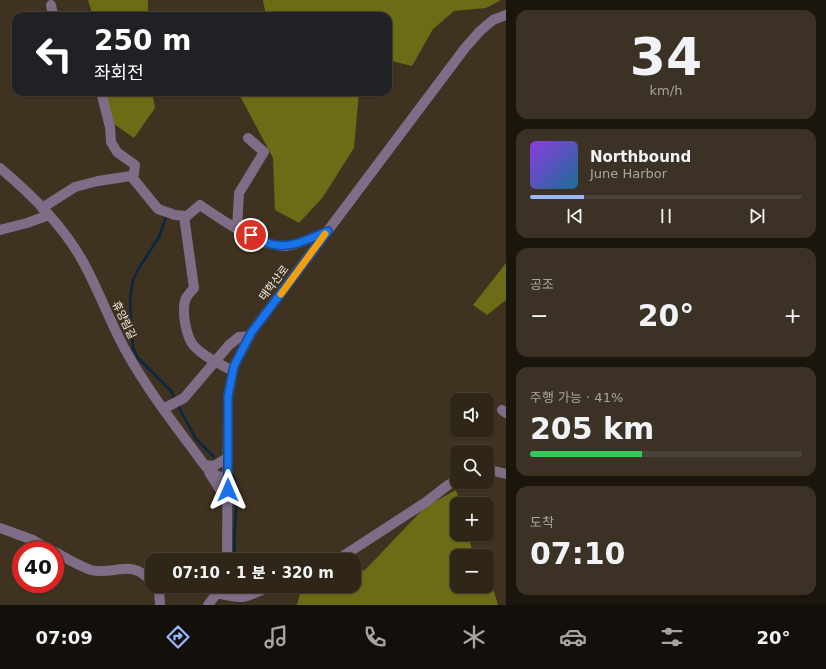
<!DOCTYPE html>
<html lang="ko">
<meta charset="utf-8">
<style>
body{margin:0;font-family:"DejaVu Sans","Noto Sans KR",sans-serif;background:#3b3225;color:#f1f3f6;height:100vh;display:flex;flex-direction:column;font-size:15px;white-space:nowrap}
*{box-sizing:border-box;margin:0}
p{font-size:13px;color:#a7a5a2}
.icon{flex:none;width:22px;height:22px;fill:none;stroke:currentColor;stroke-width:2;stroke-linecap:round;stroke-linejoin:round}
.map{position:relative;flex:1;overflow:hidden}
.sheet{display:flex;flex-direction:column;gap:10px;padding:10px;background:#1a150d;width:320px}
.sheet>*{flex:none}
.hud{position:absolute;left:12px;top:12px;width:380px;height:84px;border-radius:12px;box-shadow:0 1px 3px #0004,0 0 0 1px #4a4337;background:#202124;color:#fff;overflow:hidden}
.buttons{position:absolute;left:450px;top:393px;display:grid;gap:8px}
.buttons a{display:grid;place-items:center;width:44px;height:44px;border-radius:8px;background:#2f2618;box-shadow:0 1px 3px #0004,0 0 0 1px #4a4337;font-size:20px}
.speed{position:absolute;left:12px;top:541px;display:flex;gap:8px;font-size:20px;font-weight:700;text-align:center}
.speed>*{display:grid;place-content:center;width:52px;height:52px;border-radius:50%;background:#2f2618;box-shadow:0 1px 3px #0004,0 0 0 1px #4a4337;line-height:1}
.speed .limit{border:6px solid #d22;background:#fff;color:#111}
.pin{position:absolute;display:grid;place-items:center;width:34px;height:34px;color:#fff;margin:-17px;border:2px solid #fff;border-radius:50%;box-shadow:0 1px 4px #0007}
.me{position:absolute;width:44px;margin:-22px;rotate:0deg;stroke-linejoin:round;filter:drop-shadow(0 0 3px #0008)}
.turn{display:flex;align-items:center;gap:14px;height:84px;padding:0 16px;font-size:18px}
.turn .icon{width:52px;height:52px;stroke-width:2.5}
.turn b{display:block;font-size:28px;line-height:34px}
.big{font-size:30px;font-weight:800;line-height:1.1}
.sheet .widget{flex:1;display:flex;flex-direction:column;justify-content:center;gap:6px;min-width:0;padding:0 14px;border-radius:12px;background:#3b3225}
.sheet .dial{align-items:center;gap:0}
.dial b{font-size:52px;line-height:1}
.song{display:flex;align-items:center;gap:12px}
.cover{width:48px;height:48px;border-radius:6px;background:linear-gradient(135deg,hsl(270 70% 55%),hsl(200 70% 35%))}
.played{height:4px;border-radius:2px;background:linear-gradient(90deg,#99b5fd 20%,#4a4337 20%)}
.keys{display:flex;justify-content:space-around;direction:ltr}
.heat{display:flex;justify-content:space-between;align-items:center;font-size:22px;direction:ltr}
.charge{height:6px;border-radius:3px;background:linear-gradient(90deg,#34c759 41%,#4a4337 0)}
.trip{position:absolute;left:145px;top:553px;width:216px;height:40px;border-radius:12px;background:#2f2618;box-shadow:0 1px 3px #0004,0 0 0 1px #4a4337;font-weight:800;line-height:40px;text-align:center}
.tabs{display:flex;height:64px;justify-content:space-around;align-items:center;background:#130f0a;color:#a7a5a2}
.tabs .icon{width:28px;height:28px}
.tabs .current{color:#99b5fd}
.tabs b{font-size:18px;color:#f1f3f6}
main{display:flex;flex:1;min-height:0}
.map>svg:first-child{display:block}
.forest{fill:#6b6c15}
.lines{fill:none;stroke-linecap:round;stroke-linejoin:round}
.stream{stroke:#082742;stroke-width:2.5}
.minor{stroke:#7f6c87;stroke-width:10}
.route-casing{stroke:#114b97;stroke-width:10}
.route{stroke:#1a73e8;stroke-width:7}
.slow{stroke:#f59e0b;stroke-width:7}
.labels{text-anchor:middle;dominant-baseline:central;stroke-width:4;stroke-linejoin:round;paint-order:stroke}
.street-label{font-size:11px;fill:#f7eee3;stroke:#3f3220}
</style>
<main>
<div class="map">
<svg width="506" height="605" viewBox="0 0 506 605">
<rect width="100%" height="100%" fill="#3f3220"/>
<path class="forest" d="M88,0H148V16H93Z
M263,0H501L486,8L454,11L433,29L412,66L388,60V16H266Z
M103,92H152L155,108L134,138L111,122Z
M238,92H359L354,148L323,197L299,223L275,210L273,158Z
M506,263V300L487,315L473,305Z
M456,490L460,504H457V534H468L472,550L476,556H457V586H487V576L492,585L498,605H297L302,586H354V573L365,570L425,507Z"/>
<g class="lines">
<path class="stream" d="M166,217L159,237L139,268L133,280L130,301L133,348L138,358L172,392L175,400
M177,404L196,439L214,457
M233,475C242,502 230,532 236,560
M241,586L243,593"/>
<path class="minor" d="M51,5L53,16
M101,92L110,127L111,142L117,152L135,165L134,174L131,176
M0,168C30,193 63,226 82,260C99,290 110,323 127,353C150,394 179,430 206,467L217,476L227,478
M42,208L75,187L98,181L131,176L158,209L175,215L187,216L200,205C220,219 262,248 286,246C300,244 315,237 328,231
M184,216L194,288C191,291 188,295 186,298C181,310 186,337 194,346C204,357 220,364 233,371
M237,229L239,193L264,152L248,138
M0,230L27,223L49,215
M163,409L184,398L229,345L239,337L250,336
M502,410L506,413
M205,465L214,466L227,458
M487,470H490L506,474
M209,472L227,501
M0,528L33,540L51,550
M55,552C66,558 79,566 91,570C116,576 130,557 152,582
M227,560L228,396L234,366L251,333L465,48L480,31L493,20L506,15
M337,560L426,502L448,485L457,480
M156,586L159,589L160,605
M216,593C243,600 246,598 270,586
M208,605L214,597L220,586"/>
</g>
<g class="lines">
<defs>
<path id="route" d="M228,490V396L234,366L251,333L328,231C311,238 289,250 271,244C264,242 258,238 251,235"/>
</defs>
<use href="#route" class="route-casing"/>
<use href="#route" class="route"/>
<path class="slow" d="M281,294L325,234"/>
</g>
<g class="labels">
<g class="street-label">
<text transform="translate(274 283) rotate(-53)">태학산로</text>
<text transform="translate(124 320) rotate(64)">휴양림길</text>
</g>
</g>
</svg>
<div class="buttons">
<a><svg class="icon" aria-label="sound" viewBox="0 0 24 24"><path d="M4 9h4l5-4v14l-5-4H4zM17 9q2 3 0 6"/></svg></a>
<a><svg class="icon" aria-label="search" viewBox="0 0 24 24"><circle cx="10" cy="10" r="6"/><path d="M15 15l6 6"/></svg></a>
<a>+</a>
<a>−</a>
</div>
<div class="speed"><div class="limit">40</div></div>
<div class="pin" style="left:251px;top:235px;background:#d93025"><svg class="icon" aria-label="arrive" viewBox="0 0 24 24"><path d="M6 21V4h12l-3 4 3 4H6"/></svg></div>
<svg class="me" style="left:228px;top:490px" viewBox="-20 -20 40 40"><path d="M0-17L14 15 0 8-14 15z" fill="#1a73e8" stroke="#fff" stroke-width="4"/></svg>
<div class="trip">07:10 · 1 분 · 320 m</div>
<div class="hud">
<div class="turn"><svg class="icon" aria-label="left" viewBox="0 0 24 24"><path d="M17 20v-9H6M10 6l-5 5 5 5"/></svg><div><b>250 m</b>좌회전</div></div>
</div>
</div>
<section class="sheet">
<div class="widget dial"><b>34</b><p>km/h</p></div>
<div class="widget">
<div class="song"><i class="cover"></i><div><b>Northbound</b><p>June Harbor</p></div></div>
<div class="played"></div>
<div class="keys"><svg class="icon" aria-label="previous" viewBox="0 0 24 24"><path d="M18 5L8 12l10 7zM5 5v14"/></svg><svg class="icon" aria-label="pause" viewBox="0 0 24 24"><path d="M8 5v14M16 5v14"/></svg><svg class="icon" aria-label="next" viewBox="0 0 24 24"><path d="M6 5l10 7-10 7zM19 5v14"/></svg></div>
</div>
<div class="widget"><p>공조</p>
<div class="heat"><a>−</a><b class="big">20°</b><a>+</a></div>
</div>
<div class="widget"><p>주행 가능 · 41%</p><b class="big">205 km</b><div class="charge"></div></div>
<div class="widget"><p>도착</p><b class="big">07:10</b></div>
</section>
</main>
<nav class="tabs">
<b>07:09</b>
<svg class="icon current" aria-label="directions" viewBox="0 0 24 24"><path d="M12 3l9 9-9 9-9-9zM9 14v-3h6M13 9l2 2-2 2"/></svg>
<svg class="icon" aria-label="music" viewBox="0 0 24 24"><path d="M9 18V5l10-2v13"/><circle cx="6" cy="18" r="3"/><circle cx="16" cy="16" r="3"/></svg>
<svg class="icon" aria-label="phone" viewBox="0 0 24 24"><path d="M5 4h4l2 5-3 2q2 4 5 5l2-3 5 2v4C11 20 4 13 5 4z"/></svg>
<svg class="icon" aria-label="climate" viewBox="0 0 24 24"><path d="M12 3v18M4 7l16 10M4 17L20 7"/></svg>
<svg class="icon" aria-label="car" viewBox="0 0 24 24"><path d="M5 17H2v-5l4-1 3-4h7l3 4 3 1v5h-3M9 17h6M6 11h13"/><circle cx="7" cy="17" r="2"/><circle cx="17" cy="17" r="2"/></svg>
<svg class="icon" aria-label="filters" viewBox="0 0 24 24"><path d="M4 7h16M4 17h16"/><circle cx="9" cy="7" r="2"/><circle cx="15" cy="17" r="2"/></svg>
<b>20°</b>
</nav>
